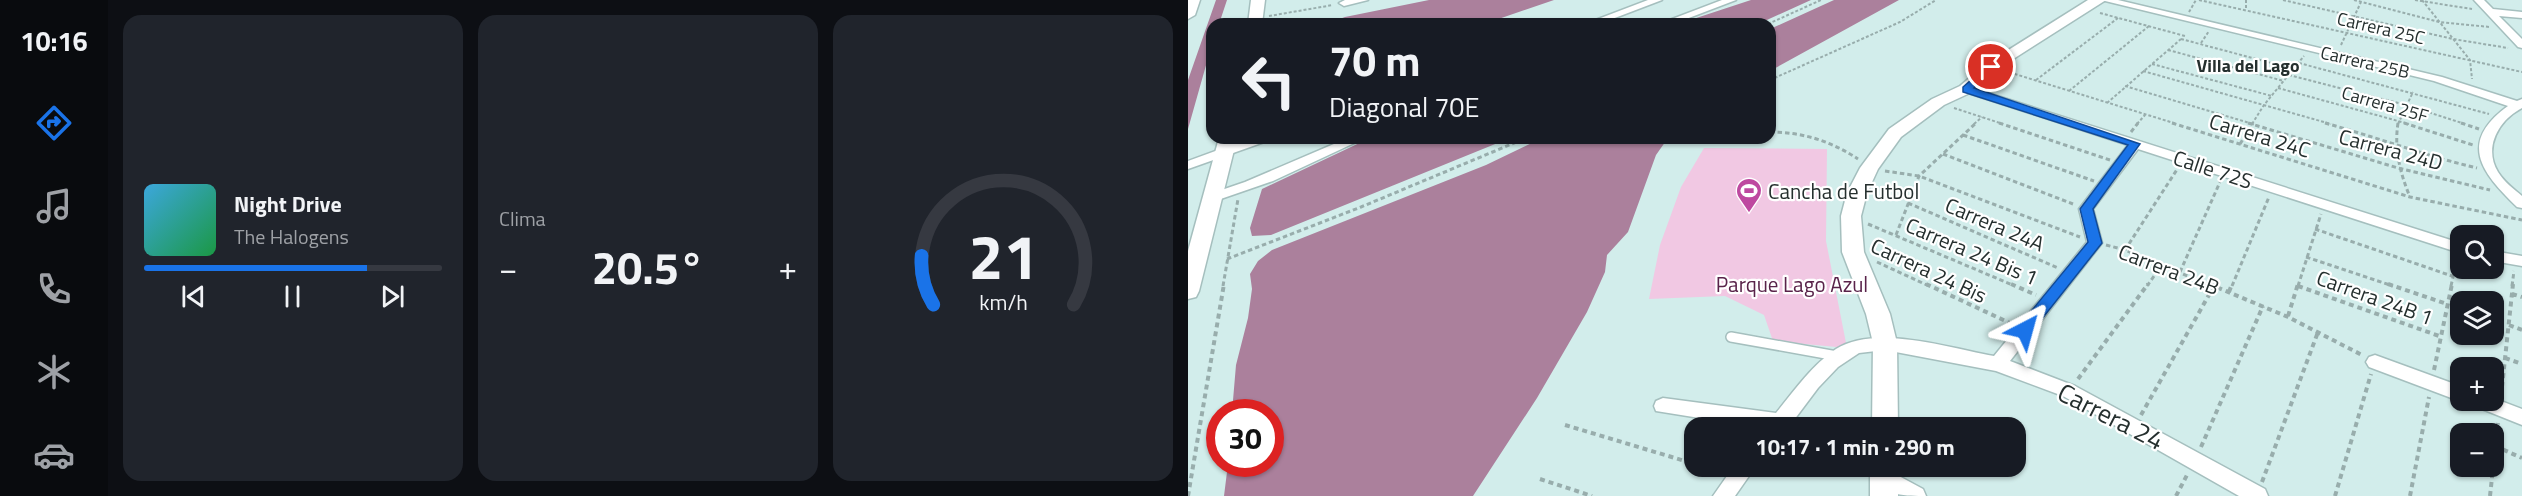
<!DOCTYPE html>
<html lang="es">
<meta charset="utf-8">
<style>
body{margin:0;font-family:"Titillium Web",sans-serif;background:#20242c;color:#f1f3f6;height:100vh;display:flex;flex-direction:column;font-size:22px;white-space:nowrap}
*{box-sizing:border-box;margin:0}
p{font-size:20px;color:#9ea1a6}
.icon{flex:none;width:33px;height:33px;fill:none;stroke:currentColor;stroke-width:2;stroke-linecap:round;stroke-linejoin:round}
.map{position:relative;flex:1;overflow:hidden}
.panel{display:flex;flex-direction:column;gap:15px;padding:15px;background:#0d0f14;width:1080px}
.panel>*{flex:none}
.top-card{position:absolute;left:18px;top:18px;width:570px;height:126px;border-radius:18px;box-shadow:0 2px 4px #0004;background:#171b24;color:#f1f3f6;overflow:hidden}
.tools{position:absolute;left:1262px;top:225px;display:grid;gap:12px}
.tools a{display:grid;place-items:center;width:54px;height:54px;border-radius:12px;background:#171b24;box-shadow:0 2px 4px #0004;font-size:30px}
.speed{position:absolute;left:18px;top:399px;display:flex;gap:12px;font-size:30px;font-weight:700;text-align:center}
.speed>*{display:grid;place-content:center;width:78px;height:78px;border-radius:50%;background:#171b24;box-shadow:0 2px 4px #0004;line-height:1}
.speed .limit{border:9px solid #d22;background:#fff;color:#111}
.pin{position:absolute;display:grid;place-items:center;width:51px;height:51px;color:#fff;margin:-26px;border:3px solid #fff;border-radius:50%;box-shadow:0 2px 6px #0007}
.me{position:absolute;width:66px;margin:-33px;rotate:39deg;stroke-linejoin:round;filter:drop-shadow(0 0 4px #0008)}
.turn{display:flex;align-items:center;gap:21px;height:126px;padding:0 24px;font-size:27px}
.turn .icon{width:78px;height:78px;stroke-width:2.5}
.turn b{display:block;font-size:42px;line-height:51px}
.big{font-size:45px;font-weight:700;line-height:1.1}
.panel .tile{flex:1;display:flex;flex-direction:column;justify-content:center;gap:9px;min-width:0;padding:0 21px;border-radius:18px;background:#20242c}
.panel .dial{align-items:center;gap:0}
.dial svg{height:156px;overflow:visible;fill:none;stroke:#363941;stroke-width:7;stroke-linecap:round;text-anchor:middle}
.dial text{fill:#f1f3f6;stroke:none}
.song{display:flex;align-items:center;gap:18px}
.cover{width:72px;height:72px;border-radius:9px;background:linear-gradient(135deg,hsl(200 70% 55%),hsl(140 70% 35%))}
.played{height:6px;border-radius:3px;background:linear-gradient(90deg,#1a73e8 75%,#363941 75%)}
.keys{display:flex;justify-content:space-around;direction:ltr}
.heat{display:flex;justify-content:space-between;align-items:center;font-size:33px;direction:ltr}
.panel .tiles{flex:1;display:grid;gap:15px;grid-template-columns:repeat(3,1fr)}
.trip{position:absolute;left:496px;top:417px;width:342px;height:60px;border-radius:18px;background:#171b24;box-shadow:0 2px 4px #0004;font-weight:700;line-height:60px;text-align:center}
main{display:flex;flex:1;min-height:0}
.tabs{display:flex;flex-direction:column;width:108px;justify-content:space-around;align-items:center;background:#090b0e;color:#9ea1a6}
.tabs .icon{width:42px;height:42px}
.tabs .active{color:#1a73e8}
.tabs b{font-size:27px;color:#f1f3f6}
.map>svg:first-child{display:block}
.green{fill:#f1c8e3}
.water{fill:#ab809c}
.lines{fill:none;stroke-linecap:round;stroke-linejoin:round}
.lane-casing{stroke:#a5bfbe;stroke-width:12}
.street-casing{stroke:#a5bfbe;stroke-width:3}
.secondary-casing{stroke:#a5bfbe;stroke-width:3}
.path-far2{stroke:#98adac;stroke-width:2;stroke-dasharray:3 2;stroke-linecap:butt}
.path-far1{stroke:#98adac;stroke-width:3;stroke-dasharray:4.5 3;stroke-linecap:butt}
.path{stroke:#98adac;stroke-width:4;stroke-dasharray:5 4;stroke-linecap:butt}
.lane{stroke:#fff;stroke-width:9}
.street{fill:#fff;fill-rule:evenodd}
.secondary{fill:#fff;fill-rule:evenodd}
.route{fill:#1a73e8;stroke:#114b97;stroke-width:1.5}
.labels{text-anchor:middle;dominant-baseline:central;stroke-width:4.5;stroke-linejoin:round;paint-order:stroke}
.far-street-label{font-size:18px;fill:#252f2e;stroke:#fff}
.far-neighbourhood-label{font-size:18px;font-weight:bold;fill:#252f2e;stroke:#fff}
.street-label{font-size:21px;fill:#252f2e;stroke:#fff}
.poi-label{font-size:21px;fill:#252f2e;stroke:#fff;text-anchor:start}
.park-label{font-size:21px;fill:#59234a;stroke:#fff}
.near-street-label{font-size:26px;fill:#252f2e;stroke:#fff}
</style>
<main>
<nav class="tabs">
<b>10:16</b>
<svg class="icon active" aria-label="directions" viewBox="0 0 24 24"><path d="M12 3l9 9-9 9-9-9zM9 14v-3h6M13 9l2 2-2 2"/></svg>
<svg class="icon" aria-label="music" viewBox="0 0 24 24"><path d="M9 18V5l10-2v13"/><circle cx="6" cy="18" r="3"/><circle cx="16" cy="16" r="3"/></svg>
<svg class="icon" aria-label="phone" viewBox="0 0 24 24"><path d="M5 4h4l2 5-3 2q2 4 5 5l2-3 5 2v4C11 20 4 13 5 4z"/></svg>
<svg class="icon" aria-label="climate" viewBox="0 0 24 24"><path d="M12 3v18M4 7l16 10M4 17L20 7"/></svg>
<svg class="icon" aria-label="car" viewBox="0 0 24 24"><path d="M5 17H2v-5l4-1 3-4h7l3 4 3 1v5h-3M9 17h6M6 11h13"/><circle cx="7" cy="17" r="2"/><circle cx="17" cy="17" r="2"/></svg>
</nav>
<section class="panel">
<div class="tiles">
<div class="tile">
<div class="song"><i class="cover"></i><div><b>Night Drive</b><p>The Halogens</p></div></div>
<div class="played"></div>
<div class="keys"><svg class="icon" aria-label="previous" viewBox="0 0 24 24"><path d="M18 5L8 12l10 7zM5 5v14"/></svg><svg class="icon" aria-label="pause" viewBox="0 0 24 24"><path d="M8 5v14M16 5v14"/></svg><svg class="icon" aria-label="next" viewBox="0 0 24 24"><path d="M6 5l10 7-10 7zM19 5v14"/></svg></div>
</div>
<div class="tile"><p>Clima</p>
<div class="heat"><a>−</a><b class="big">20.5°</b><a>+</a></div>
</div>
<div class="tile dial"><svg viewBox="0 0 100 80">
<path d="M14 69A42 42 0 1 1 86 69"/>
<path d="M14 69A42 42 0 0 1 8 44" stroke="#1a73e8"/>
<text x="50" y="56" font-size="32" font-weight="700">21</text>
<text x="50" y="72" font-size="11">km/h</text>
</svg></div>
</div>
</section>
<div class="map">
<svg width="1334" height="496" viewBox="0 0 1334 496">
<rect width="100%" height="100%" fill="#d2edeb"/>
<path class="green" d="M516,148L639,149L638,241L659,348L585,341L576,315L537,296L461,299L472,245L493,187Z"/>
<path class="water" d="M28,0H39L31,24H24V44L0,129V80Z
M241,0H366L296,24H138L157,17Z
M563,0H623L570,24H490Z
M646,0H711L582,71V29Z
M182,138H322L83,235L64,236L62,228L74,189Z
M354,138H480L468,155L440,232L419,255L417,272L399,312L349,398L285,496H36L40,464H82V412H44L48,365L60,318L64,289L62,274L70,261L84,250L298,165Z"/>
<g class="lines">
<defs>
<path id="lane" d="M543,337L649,356"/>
<path id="street" d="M180,0L156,6L151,3L157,0Z
M460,0H474L411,24H397Z
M534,0H548L485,24H471Z
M913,0H930L1254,77L1329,101L1334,99V108C1311,120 1295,147 1310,172C1316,182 1326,189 1334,196V208L1329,207C1294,173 1269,143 1320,106L1246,81Z
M1286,0H1296L1305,9L1334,12V18L1311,16L1334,39V48L1330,47Z
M778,86L1272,243V253L950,149L905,209L914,243L822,361L887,386L1077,489L1080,496H1051L875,396L808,371L697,350L671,353L650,367L630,388L600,428H574L468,411L466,406L468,401L475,398L588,413C606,391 624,365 648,349C687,324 762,348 806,356L899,242L891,209L940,145L774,91L772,89Z
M63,138H81L79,141L0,169V161Z
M160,138H177L85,181L24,202L17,198L19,195L57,182Z
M1305,251L1334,256V266L1305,261Z
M1187,355L1272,386V400H1275L1266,399L1181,367L1178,362L1181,357Z
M1305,398L1334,409V425L1284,405L1282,400H1305Z
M546,466H568L547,496H525Z
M696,468L735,489L738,496C719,496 695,496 686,477L689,471Z"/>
<path id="secondary" d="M0,0H12L7,15L0,19Z
M63,0H77L74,24H60Z
M900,0H918L808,70L784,92L756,105L713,137L690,169L679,193L673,216L676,252L702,314L709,343L710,428H684L685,343L678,314L654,252L653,216L659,193L672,168L701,129L744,99L772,86L798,64Z
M31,138H49L11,291L8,297L0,299V251Z
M682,466H710V496H682Z"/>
</defs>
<use href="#lane" class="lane-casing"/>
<use href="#street" class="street-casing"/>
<use href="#secondary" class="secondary-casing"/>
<path class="path-far2" d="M1011,0L1334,72
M1058,0V10
M1095,0L1265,39L1320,48
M1166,0L1251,22L1302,27
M1227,0L1284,9
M1234,0L1282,60L1284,79
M1001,12L1008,0
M912,13L997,36
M81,16L145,5
M580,24L633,0
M993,39L1106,69
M1013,43L1021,31
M1153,45L1173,2
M980,50L1096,81
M1111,63L1301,114
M964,64L1084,96
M817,71L989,124
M955,71L1143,124
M1101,75L1218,105L1277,124
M582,80L712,22L748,0
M848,80L930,18
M937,86L1065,124
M1090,88L1221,124
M881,91L961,26
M919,103L993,39
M766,108L815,124
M786,124L794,117
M949,124L957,115
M1064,124L1076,105L1116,56
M1210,124L1225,92"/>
<path class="path-far1" d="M811,123L922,160
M984,123L1222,197L1334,220
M1060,123L1210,168L1302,190
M1137,123C1188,137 1238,156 1289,168
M1210,123C1206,149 1212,173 1222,197
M1216,123L1285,145
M1273,123L1291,129
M582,132C614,132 643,141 670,159
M943,132L950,123
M775,135L906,181
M1052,144L1065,123
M755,154L885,204
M697,171L731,176L892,237
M720,203L870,268
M680,224L827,286
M1127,229L1264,276
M708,235L731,176L788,123
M918,245L937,250L1024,286
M937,250L990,168
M1118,257L1205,286
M39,259L173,207L338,138
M689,262L741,286
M992,272L1032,182
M35,286L50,199
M959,286L974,265
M1044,286L1081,197
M1110,286L1133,214
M1263,286L1269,259
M1324,286L1326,271"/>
<path class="path" d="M738,284L824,324
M823,284L848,295
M1021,284L1100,317L1174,355
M1200,284L1259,304
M1110,286L1254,337
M1041,292L1044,284
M1324,294L1334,297
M1100,316L1110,284
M1321,325L1334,330
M1317,358L1334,364
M1246,370L1264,284
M890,379L960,284
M1313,396L1325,284
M953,415L1026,286
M377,425L507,464
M1307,446L1334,458
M1013,447L1075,306
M515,466L533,472
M352,479L404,496
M1074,482L1130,332
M0,496L36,284
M988,496L999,475
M1147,496L1183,374
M1222,496L1241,397
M1302,496L1310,423"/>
<use href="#lane" class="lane"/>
<use href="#street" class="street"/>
<use href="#secondary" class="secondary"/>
</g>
<path class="route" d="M800,65L808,67L786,88L952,144L905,209L914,243L842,334H831L829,330L831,326L900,242L892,209L940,145L775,92V87Z"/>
<defs>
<symbol id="stadium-pin" viewBox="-11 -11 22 30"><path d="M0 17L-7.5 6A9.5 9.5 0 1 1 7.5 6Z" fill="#be49a0" stroke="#fff"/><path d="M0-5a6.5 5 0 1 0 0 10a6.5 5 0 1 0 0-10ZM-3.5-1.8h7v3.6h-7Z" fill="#fff"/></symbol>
</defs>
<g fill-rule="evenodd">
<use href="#stadium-pin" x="546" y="176" width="30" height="40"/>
</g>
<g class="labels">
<g class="far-street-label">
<text transform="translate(1193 28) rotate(13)">Carrera 25C</text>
<text transform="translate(1177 62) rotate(13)">Carrera 25B</text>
<text transform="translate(1197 104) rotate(16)">Carrera 25F</text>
</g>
<g class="far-neighbourhood-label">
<text x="1060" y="65">Villa del Lago</text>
</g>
<g class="street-label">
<text transform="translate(1072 135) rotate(17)">Carrera 24C</text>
<text transform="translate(1203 149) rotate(15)">Carrera 24D</text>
<text transform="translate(1025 169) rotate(18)">Calle 72S</text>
<text transform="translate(807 224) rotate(23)">Carrera 24A</text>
<text transform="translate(784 251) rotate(23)">Carrera 24 Bis 1</text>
<text transform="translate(981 269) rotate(21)">Carrera 24B</text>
<text transform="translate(741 270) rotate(25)">Carrera 24 Bis</text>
<text transform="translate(1187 297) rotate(20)">Carrera 24B 1</text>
</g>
<g class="poi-label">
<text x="580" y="191">Cancha de Futbol</text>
</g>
<g class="park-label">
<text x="604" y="284">Parque Lago Azul</text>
</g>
<g class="near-street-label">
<text transform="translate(923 416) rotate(27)">Carrera 24</text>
</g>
</g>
</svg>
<div class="tools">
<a><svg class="icon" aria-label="search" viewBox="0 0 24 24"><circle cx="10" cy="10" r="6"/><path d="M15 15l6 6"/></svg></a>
<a><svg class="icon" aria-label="layers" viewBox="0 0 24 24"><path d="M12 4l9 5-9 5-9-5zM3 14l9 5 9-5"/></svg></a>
<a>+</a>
<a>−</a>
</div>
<div class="speed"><div class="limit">30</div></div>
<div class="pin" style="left:803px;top:67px;background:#d93025"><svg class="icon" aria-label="arrive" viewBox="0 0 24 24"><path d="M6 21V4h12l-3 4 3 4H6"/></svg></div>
<svg class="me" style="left:837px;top:330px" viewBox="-20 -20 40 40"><path d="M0-17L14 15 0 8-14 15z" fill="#1a73e8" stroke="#fff" stroke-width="4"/></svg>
<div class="trip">10:17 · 1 min · 290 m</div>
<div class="top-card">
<div class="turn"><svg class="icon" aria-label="left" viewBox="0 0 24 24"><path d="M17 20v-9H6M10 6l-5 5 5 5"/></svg><div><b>70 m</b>Diagonal 70E</div></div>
</div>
</div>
</main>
